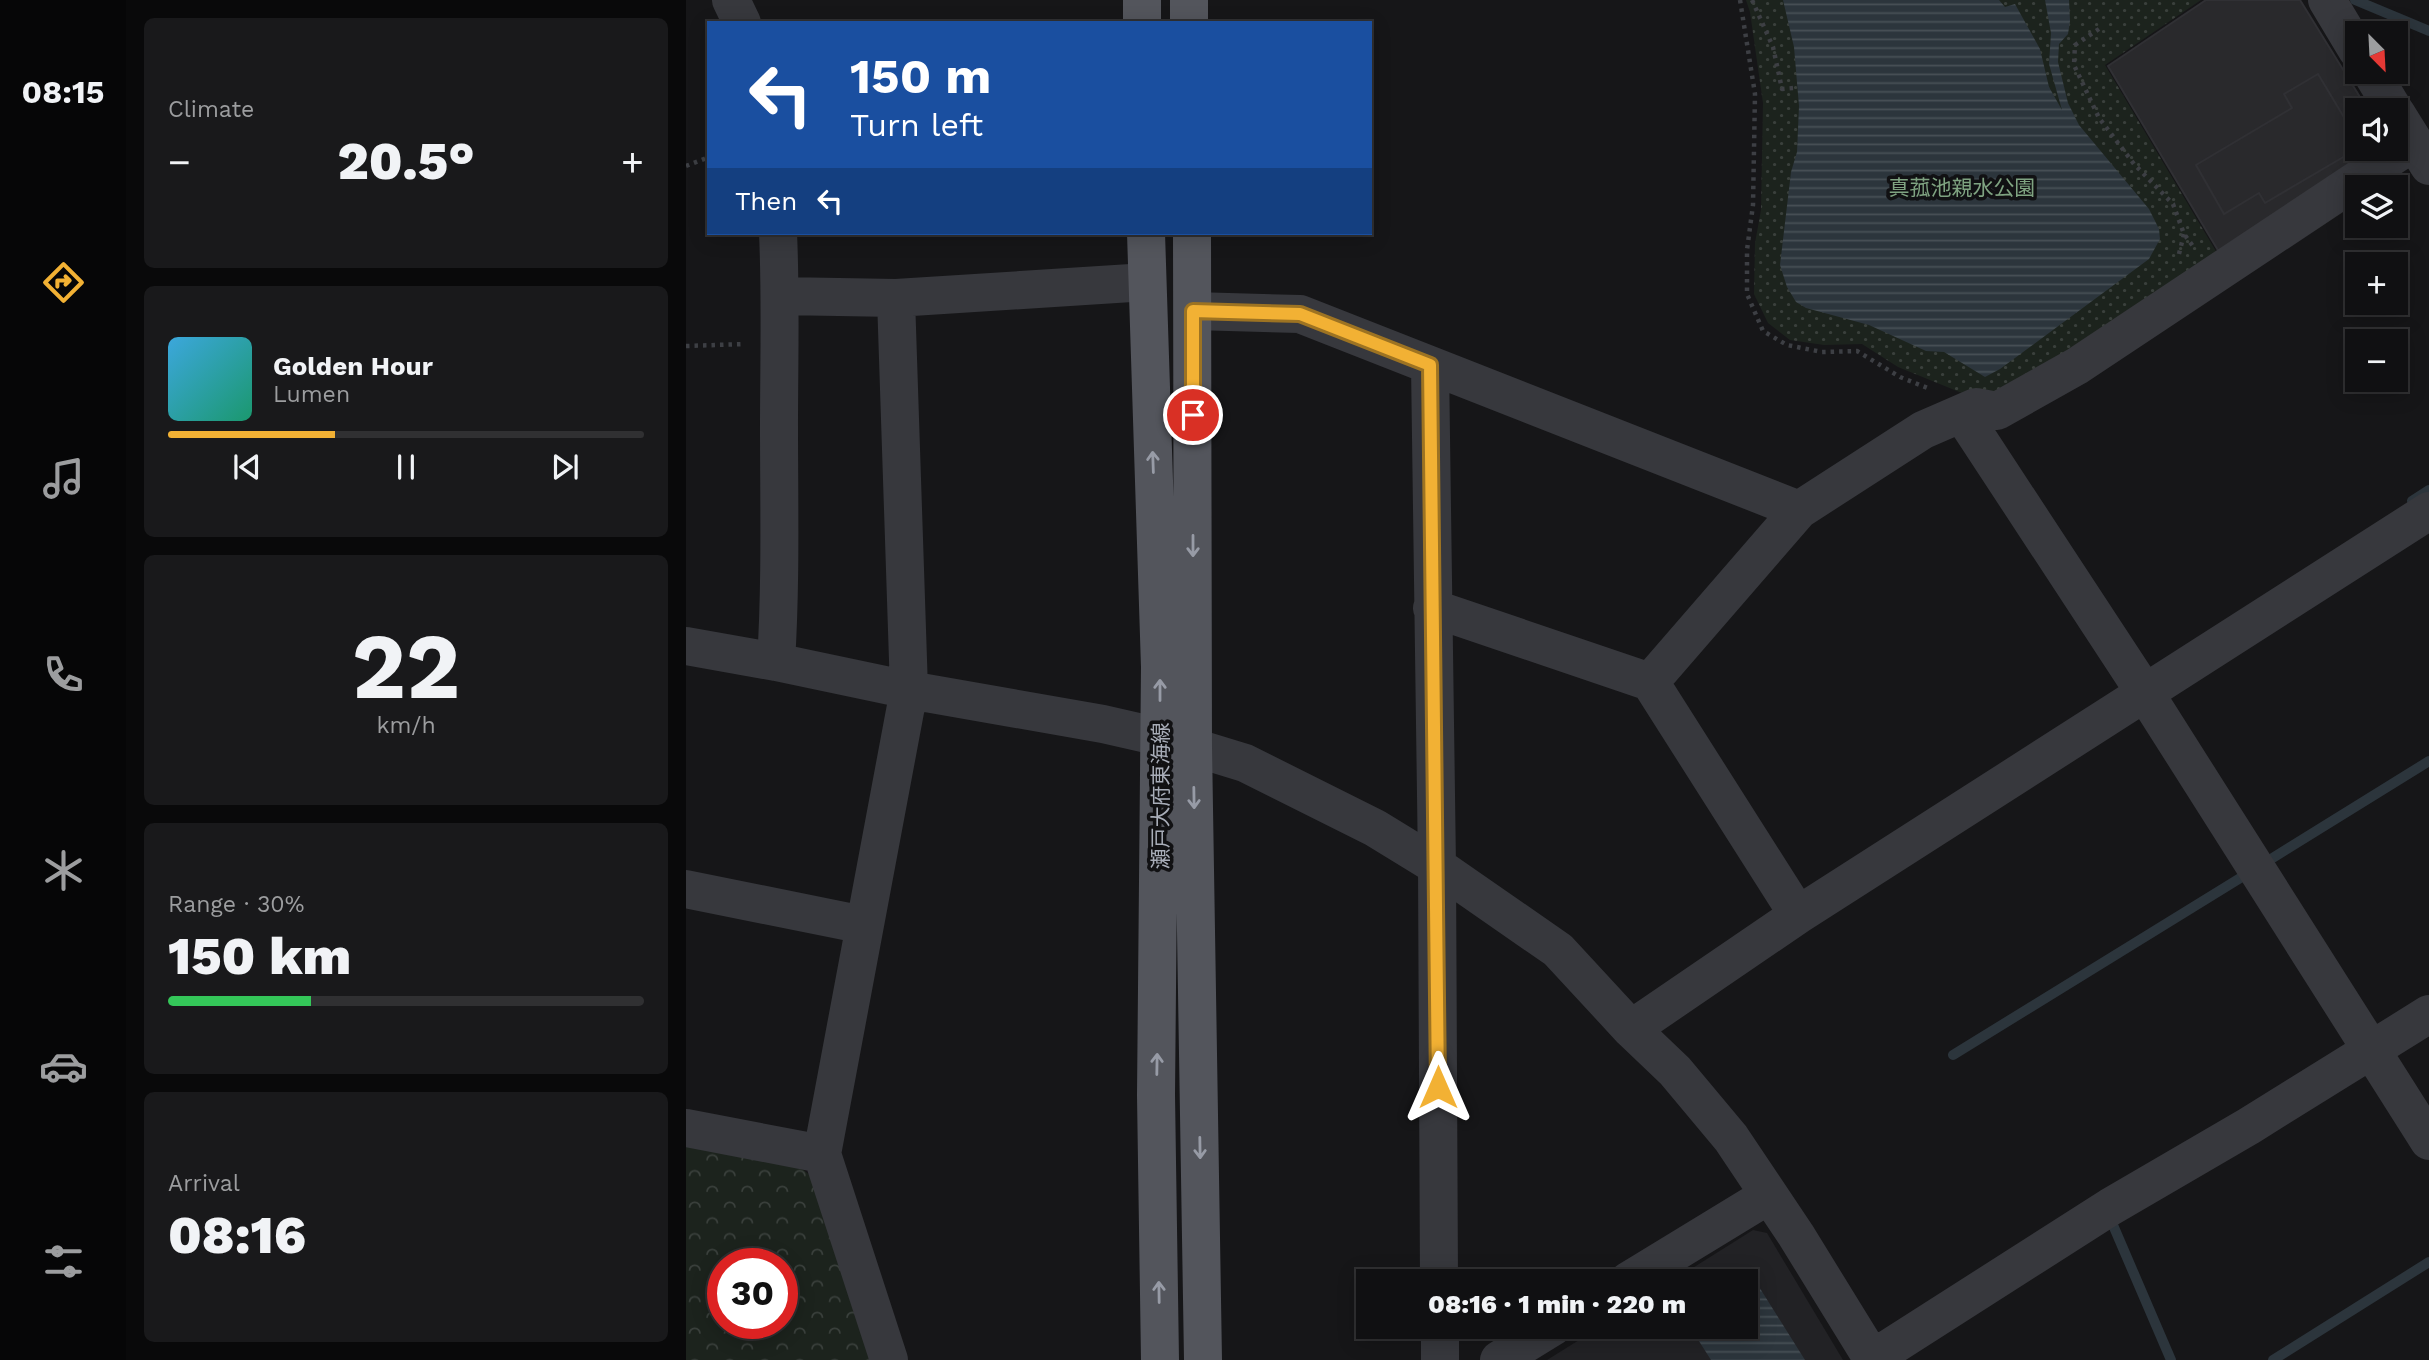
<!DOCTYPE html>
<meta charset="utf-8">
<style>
body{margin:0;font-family:"Work Sans","Noto Sans JP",sans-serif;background:#19191b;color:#f1f3f6;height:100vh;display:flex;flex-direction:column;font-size:26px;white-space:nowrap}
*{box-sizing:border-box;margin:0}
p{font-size:23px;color:#9c9d9f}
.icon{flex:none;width:38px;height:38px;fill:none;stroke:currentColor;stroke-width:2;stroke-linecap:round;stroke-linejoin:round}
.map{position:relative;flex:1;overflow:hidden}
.panel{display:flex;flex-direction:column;gap:18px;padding:18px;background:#09090a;width:560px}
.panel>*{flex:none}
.hud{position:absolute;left:21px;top:21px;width:665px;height:214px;border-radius:0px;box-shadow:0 4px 18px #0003,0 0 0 2px #303032;background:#1a4fa0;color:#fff;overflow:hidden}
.needle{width:46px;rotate:156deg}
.controls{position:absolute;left:1659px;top:21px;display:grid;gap:14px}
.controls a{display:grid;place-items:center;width:63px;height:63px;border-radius:0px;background:#101012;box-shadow:0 4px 18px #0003,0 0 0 2px #303032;font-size:35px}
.speed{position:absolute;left:21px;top:1248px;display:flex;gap:14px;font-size:35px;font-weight:700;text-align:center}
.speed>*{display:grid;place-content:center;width:91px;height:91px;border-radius:50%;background:#101012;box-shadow:0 4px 18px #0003,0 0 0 2px #303032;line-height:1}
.speed .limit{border:10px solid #d22;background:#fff;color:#111}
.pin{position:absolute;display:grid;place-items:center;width:60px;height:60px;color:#fff;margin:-30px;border:4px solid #fff;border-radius:50%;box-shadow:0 2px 7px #0007}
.me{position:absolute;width:77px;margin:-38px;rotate:0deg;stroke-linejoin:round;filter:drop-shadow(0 0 5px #0008)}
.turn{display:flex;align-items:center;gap:24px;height:147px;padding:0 28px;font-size:32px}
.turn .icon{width:91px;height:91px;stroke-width:2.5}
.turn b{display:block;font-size:49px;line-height:60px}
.then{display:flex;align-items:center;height:66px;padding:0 28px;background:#0003;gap:14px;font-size:26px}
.big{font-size:52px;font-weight:800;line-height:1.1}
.panel .widget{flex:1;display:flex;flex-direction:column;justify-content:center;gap:10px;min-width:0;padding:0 24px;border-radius:10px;background:#19191b}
.panel .dial{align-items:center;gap:0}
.dial b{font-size:91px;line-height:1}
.song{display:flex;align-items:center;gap:21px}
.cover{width:84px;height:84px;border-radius:10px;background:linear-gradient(135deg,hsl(200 70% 55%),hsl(160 70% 35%))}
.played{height:7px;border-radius:4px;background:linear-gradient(90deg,#f2b134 35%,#303032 35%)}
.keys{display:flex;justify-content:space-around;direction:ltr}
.heat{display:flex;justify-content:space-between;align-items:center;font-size:38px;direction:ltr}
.charge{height:10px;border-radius:5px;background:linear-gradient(90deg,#34c759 30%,#303032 0)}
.trip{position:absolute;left:670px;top:1269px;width:402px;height:70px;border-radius:0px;background:#101012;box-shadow:0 4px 18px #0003,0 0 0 2px #303032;font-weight:800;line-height:70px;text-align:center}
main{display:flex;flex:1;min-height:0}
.tabs{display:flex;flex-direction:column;width:126px;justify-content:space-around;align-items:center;background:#060607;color:#9c9d9f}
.tabs .icon{width:49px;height:49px}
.tabs .selected{color:#f2b134}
.tabs b{font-size:32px;color:#f1f3f6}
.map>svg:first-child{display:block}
.built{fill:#222225}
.forest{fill:url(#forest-crowns);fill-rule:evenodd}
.park{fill:url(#park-dots)}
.water{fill:url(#water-rules)}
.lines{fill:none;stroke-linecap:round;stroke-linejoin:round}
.stream{stroke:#2c353c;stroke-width:10}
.building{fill:#29292c;stroke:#303034;stroke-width:2}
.path{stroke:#3d3f44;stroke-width:4.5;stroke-dasharray:3.5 5;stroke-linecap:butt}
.minor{stroke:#37383d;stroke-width:38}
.major{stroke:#53555c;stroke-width:38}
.oneway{stroke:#979ba6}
.route-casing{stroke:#9d7322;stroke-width:18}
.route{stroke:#f2b134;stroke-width:12}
.labels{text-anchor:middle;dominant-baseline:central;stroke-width:7;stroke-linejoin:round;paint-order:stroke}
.park-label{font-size:21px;fill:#7fa381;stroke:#111113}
.street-label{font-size:21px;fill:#a8adb8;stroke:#111113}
</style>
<main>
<nav class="tabs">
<b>08:15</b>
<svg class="icon selected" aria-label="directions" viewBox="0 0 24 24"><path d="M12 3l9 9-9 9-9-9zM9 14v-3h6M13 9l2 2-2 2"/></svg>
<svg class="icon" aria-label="music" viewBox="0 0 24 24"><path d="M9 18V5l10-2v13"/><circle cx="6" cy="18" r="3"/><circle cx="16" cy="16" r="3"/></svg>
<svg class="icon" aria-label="phone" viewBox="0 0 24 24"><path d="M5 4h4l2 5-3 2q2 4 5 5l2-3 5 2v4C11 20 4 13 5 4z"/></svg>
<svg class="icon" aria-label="climate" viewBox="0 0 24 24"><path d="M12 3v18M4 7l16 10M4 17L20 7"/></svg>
<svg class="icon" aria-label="car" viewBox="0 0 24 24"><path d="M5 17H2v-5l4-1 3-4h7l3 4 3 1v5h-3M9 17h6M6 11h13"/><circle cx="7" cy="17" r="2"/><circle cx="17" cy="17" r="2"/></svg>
<svg class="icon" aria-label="filters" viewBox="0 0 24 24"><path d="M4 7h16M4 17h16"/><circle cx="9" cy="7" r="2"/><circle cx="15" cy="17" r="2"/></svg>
</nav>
<section class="panel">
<div class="widget"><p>Climate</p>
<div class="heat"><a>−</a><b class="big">20.5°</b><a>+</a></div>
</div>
<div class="widget">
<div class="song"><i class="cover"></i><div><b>Golden Hour</b><p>Lumen</p></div></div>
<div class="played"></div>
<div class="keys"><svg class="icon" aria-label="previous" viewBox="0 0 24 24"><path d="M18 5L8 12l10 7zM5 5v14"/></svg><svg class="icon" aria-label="pause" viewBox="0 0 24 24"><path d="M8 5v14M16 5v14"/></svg><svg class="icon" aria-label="next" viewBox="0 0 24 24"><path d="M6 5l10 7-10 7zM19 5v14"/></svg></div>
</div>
<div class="widget dial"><b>22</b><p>km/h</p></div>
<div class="widget"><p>Range · 30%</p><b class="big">150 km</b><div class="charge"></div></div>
<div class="widget"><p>Arrival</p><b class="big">08:16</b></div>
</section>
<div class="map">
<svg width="1743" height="1360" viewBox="0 0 1743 1360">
<defs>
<pattern id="forest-crowns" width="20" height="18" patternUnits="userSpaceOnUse" patternTransform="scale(1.75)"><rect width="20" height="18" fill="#1c231d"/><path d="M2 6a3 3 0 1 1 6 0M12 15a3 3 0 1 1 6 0" fill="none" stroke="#3a403c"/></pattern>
<pattern id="park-dots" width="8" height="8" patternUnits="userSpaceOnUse" patternTransform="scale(1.75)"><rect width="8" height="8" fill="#1c231d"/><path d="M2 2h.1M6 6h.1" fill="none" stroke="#3a403c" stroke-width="1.8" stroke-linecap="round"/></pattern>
<pattern id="water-rules" width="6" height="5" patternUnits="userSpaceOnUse" patternTransform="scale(1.75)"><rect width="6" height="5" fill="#2c353c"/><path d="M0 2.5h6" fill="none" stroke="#485056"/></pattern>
</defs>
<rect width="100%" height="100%" fill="#161618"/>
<path class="built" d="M1067,1230L1081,1233L1157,1360H861L914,1327L1060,1326V1281H986Z"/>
<path class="forest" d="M0,1143L114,1167L127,1178L190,1360H0ZM37,1264H96V1323H37Z"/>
<path class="park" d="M1060,0H1515L1419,65L1534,258L1298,402L1212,367L1176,344L1138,345L1104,340L1082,323L1068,294L1069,243L1075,210L1077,103L1064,12Z"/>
<path class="water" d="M1097,0H1313L1319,7L1329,4L1354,49L1363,87L1376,110L1363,64L1365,33L1359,0H1383L1384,21L1382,34L1373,44L1372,62L1382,103L1393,125L1463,209L1473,229L1474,239L1463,259L1314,369L1299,377L1258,352L1240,351L1183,325L1120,308L1110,302L1101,287L1094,265L1105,172L1111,152L1113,106L1108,47Z
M1065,1274L1119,1360H1025L1004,1327L1060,1326V1281H1055Z"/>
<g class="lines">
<path class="stream" d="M1669,0L1743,31
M1726,501L1743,490
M1577,864L1743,761
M1267,1055L1564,872
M1427,1225L1485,1360
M1587,1360L1743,1262"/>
</g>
<path class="building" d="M1520,0H1614L1682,110H1671V149H1699L1536,257L1422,66Z
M1632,74L1671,139V149L1579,203L1573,193L1538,214L1510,165L1606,108L1598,94Z"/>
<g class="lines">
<path class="path" d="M1054,0L1069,94L1067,205L1061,250V294L1077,331L1101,345L1136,352L1171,351L1214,377L1244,389
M1066,0L1087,47L1096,89L1108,88
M1413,29L1389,45L1388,65L1413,118L1448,164L1487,204L1498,234L1509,249
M0,166L23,157
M1493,254L1498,234
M0,346L59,344"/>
<path class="minor" d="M45,0L56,23
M1641,0L1671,50
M1685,72L1708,110
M1710,113L1743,166
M95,296L210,298L461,282
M507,311L614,314L1113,510
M744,365L751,866L753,1281
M1276,414L1459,693L1743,1141
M746,608L964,682L1112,915
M0,646L90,662L223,690L417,724L474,737L559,763L689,828L751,866L872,950L945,1029L989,1071L1045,1138L1110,1235L1187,1360
M90,662C95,583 93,504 93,426C93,361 95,297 92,233
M964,682L1113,510L1237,430L1290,407L1311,411L1391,366L1728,142
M0,889L178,925
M945,1029L1112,915L1743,511
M0,1128L136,1154
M942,1281L1083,1195
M754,1326V1360
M1186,1359L1424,1207L1563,1126L1743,1014
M203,1360L136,1154L223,690L210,298
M813,1360L868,1326"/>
<path class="major" d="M456,0V23
M503,0V23
M460,233L474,667L470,1095L474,1360
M506,233L507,747L517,1360"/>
</g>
<defs><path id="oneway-shaft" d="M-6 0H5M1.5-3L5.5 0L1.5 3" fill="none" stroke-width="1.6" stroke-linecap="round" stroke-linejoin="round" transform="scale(1.75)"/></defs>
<g class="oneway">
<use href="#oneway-shaft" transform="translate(467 462) rotate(-92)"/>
<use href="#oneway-shaft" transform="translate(507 546) rotate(90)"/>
<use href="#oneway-shaft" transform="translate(474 690) rotate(-90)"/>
<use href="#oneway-shaft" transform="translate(508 798) rotate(89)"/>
<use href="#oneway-shaft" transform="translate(471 1064) rotate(-89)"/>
<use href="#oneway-shaft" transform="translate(514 1148) rotate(89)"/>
<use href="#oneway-shaft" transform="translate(473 1292) rotate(-91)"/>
</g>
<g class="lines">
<defs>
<path id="route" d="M507,415V311L614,314L744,365L752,1087"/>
</defs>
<use href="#route" class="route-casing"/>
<use href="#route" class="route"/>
</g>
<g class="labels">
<g class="park-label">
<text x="1276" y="187">真菰池親水公園</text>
</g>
<g class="street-label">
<text transform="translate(474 796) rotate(-90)">瀬戸大府東海線</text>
</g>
</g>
</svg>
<div class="controls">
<a><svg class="needle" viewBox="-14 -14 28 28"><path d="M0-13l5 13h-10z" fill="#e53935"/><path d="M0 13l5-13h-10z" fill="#9c9d9f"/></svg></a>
<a><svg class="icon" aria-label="sound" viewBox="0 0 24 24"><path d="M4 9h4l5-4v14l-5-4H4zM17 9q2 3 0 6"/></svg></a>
<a><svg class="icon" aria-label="layers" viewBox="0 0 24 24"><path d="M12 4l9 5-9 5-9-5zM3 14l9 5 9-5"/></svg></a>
<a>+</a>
<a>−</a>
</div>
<div class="speed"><div class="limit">30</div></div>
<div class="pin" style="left:507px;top:415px;background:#d93025"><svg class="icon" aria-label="arrive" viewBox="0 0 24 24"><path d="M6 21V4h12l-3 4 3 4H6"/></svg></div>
<svg class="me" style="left:752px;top:1087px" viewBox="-20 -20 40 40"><path d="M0-17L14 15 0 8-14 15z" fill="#f2b134" stroke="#fff" stroke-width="4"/></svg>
<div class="trip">08:16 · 1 min · 220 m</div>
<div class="hud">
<div class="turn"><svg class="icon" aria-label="left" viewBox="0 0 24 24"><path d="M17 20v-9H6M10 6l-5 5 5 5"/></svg><div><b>150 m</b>Turn left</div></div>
<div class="then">Then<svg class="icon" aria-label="left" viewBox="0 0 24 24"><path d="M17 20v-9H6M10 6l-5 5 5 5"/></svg></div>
</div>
</div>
</main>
